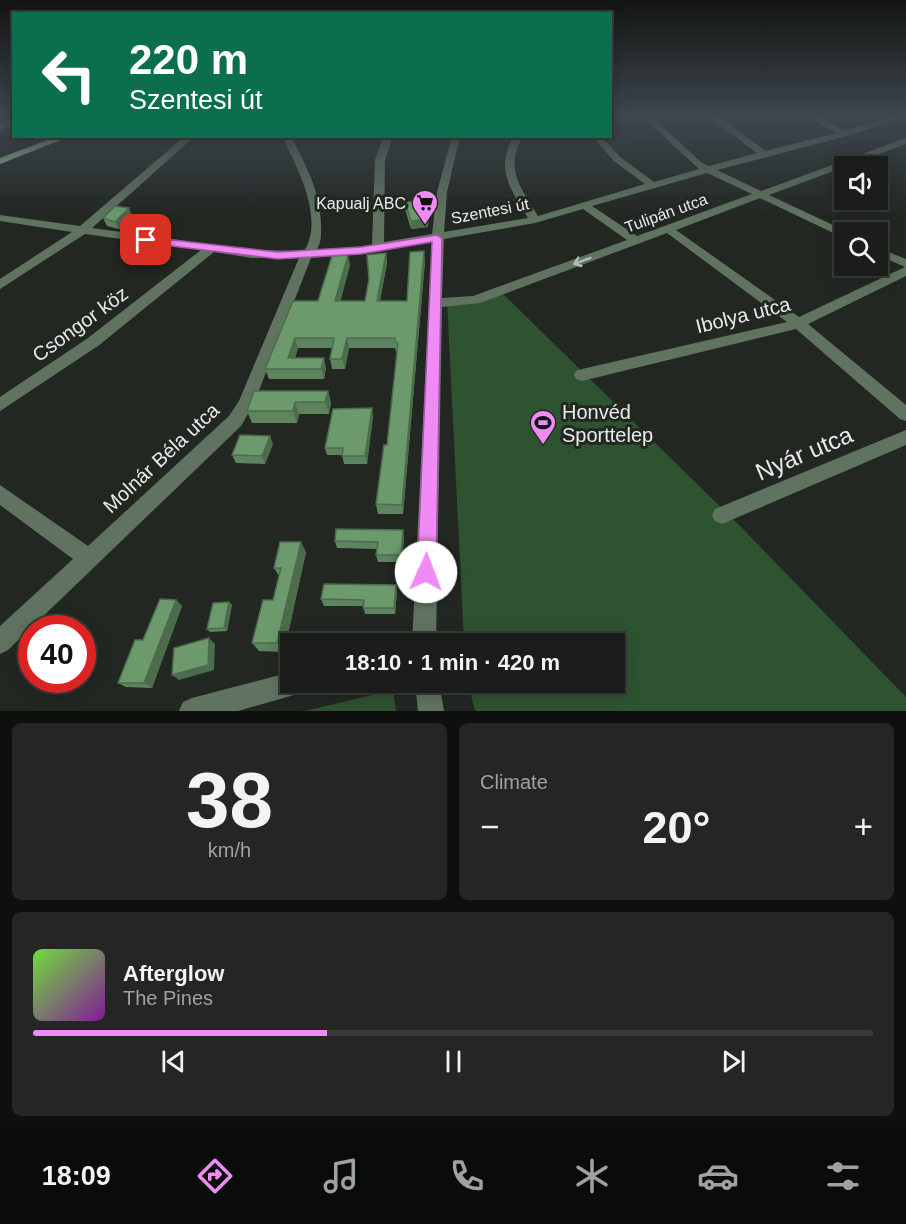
<!DOCTYPE html>
<meta charset="utf-8">
<style>
body{margin:0;font-family:Helvetica,sans-serif;background:#232623;color:#f1f3f6;height:100vh;display:flex;flex-direction:column;font-size:22px;white-space:nowrap}
*{box-sizing:border-box;margin:0}
p{font-size:20px;color:#9fa2a2}
.icon{flex:none;width:33px;height:33px;fill:none;stroke:currentColor;stroke-width:2;stroke-linecap:round;stroke-linejoin:round}
.map{position:relative;height:711px;overflow:hidden}
.panel{display:flex;flex-direction:column;gap:12px;padding:12px;background:#0e100e;flex:1}
.panel>*{flex:none}
.guide{position:absolute;left:12px;top:12px;width:600px;height:126px;border-radius:0px;box-shadow:0 3px 15px #0003,0 0 0 2px #383b39;background:#0b6e4f;color:#fff;overflow:hidden}
.buttons{position:absolute;left:834px;top:156px;display:grid;gap:12px}
.buttons a{display:grid;place-items:center;width:54px;height:54px;border-radius:0px;background:#1a1d1a;box-shadow:0 3px 15px #0003,0 0 0 2px #383b39;font-size:30px}
.speed{position:absolute;left:18px;top:615px;display:flex;gap:12px;font-size:30px;font-weight:700;text-align:center}
.speed>*{display:grid;place-content:center;width:78px;height:78px;border-radius:50%;background:#1a1d1a;box-shadow:0 3px 15px #0003,0 0 0 2px #383b39;line-height:1}
.speed .limit{border:9px solid #d22;background:#fff;color:#111}
.pin{position:absolute;display:grid;place-items:center;width:51px;height:51px;color:#fff;margin:-26px;border-radius:12px;box-shadow:0 3px 9px #0006}
.me{position:absolute;width:66px;margin:-33px;rotate:2deg;stroke-linejoin:round;filter:drop-shadow(0 0 4px #0008)}
.turn{display:flex;align-items:center;gap:21px;height:126px;padding:0 18px;font-size:27px}
.turn .icon{width:78px;height:78px;stroke-width:2.5}
.turn b{display:block;font-size:42px;line-height:51px}
.big{font-size:45px;font-weight:700;line-height:1.1}
.panel .tile{flex:1;display:flex;flex-direction:column;justify-content:center;gap:9px;min-width:0;padding:0 21px;border-radius:9px;background:#232623}
.panel .dial{align-items:center;gap:0}
.dial b{font-size:78px;line-height:1}
.song{display:flex;align-items:center;gap:18px}
.cover{width:72px;height:72px;border-radius:9px;background:linear-gradient(135deg,hsl(100 70% 55%),hsl(290 70% 35%))}
.played{height:6px;border-radius:3px;background:linear-gradient(90deg,#f08bf6 35%,#383b39 35%)}
.keys{display:flex;justify-content:space-around;direction:ltr}
.heat{display:flex;justify-content:space-between;align-items:center;font-size:33px;direction:ltr}
.panel .tiles{flex:1;display:grid;gap:12px;grid-template-columns:1fr 1fr}
.tile:last-child{grid-column:span 2}
.trip{position:absolute;left:280px;top:633px;width:345px;height:60px;border-radius:0px;background:#1a1d1a;box-shadow:0 3px 15px #0003,0 0 0 2px #383b39;font-weight:700;line-height:60px;text-align:center}
.tabs{display:flex;height:96px;justify-content:space-around;align-items:center;background:#0a0c0a;color:#9fa2a2}
.tabs .icon{width:42px;height:42px}
.tabs .active{color:#f08bf6}
.tabs b{font-size:27px;color:#f1f3f6}
.map>svg:first-child{display:block}
.green{fill:#2e5330}
.lines{fill:none;stroke-linecap:round;stroke-linejoin:round}
.minor{fill:#607360;fill-rule:evenodd}
.major{fill:#9ac29b;fill-rule:evenodd}
.wall{fill:#5d845e}
.shaded-wall{fill:#4c6c4c}
.building{fill:#6c9a6d;stroke:#4c6c4c;stroke-width:1.5}
.oneway{stroke:#b2bcb2}
.route{fill:#f08bf6;stroke:#9c5aa0;stroke-width:1.5}
.labels{text-anchor:middle;dominant-baseline:central;stroke-width:6;stroke-linejoin:round;paint-order:stroke}
.far-poi-label{font-size:16px;fill:#e9ece9;stroke:#222722;text-anchor:end}
.far-street-label{font-size:16px;fill:#e9ece9;stroke:#222722}
.street-label{font-size:20px;fill:#e9ece9;stroke:#222722}
.poi-label{font-size:20px;fill:#e9ece9;stroke:#222722;text-anchor:start}
.near-street-label{font-size:24px;fill:#e9ece9;stroke:#222722}
</style>
<div class="map">
<svg width="906" height="711" viewBox="0 0 906 711">
<rect width="100%" height="100%" fill="#222722"/>
<path class="green" d="M498,289L740,526L906,697V711H475L468,683L615,682V644L464,643L447,300H465Z
M393,690L396,711H305Z"/>
<g class="lines">
<path class="minor" d="M643,117H652L702,163L709,166L757,153L709,117H719L766,151L836,133L809,117H820L844,131L894,117H906L847,136L717,170L761,191L906,138V144L769,195L848,232H844V238L760,198L676,230L799,317L905,267L878,255V248L906,259V276L808,324L906,405V421L900,419L796,329L582,381L576,379L574,375L576,371L582,369L787,322L667,233L480,303L442,307L436,644H412L432,241L378,252L311,258L254,403L241,426L8,650L0,654V626L73,559L0,505V485L88,546L229,416L239,401L299,258H252L214,252L98,346L0,411V397L88,338L201,250L85,234L0,289V279L72,232L0,221V215L80,226L185,136H195L92,228L252,250L304,251C325,219 297,167 282,136H291C306,167 320,189 321,224C321,234 322,242 316,251L372,245L375,160L384,136H393L385,160L384,242L432,234L437,192L452,136H460L447,192L444,232L528,218C511,189 494,169 514,136H523C504,169 521,188 538,216L645,184L614,161L592,136H601L620,157L654,182L699,169ZM707,173L752,194L637,236L592,206ZM583,209L627,240L473,296L442,298L444,239L535,223Z
M14,119V124L0,130V124Z
M906,430V445L729,521L722,524L715,521L712,515L715,509Z
M291,672V682H311L308,691L238,711H179L183,702L192,698Z
M415,682H439L444,711H418Z"/>
<path class="major" d="M58,136H71L0,164V158Z"/>
</g>
<path class="wall" d="M405,202L429,208L428,227L411,229L405,209Z
M132,216L119,229L107,226L103,218Z
M386,253L387,263L380,301H407L425,261L403,514H378L376,504L387,445L397,353L396,352L395,348H349L345,369H332L330,359L332,348H298L295,358L326,368L324,379H269L265,369L318,301L350,265L340,301H365Z
M328,391L331,403L329,414H299L297,423H252L247,411Z
M373,416L367,464H344L342,455H327L325,448Z
M273,444L265,464L236,463L232,455Z
M404,537L402,562H378L376,555L377,549L337,548L335,541Z
M306,552L284,652L259,651L252,643L273,600L279,576L274,568Z
M396,585L397,591L395,614H365L363,606H324L321,599Z
M176,600L182,606L152,688L126,687L118,683L143,640Z
M229,602L232,605L227,631L210,632L207,629Z"/>
<path class="shaded-wall" d="M429,201L428,227L411,229V221Z
M129,208L132,216L119,229L115,222Z
M424,251L425,261L403,514L402,505Z
M386,253L387,263L378,311L377,301Z
M348,255L350,265L338,311L335,301Z
M295,338L298,348L292,368L288,358Z
M347,338L349,348L345,369L342,359Z
M324,358L326,368L324,379L321,369Z
M328,391L331,403L329,414L325,402Z
M295,402L299,414L297,423L293,411Z
M372,408L373,416L367,464L365,456Z
M270,436L273,444L265,464L262,456Z
M403,530L404,537L402,562L401,555Z
M301,542L306,552L284,652L277,643Z
M396,585L397,591L395,614L394,608Z
M176,600L182,606L152,688L144,683Z
M229,602L232,605L227,631L224,628Z
M209,638L215,644L214,670L179,680L172,675Z"/>
<path class="building" d="M429,201L427,219L411,221L405,202Z
M115,206L129,208L115,222L103,218Z
M424,251L402,505L376,504L384,445H387L398,343L395,342V338H347L342,359H330L334,338H295L288,358H324L321,369H265L293,301H318L332,256L348,255L335,301H365L369,279L367,255L386,253L377,301H407L410,252Z
M254,391H328L325,402H295L293,411H247Z
M372,408L365,456H342L343,448H325L333,409Z
M240,435L270,436L262,456L232,455Z
M336,529L403,530L401,555H376L378,542L335,541Z
M280,542H301L277,643H252L263,600H273L281,568H274Z
M324,584L396,585L394,608H363L364,600L321,599Z
M160,599L176,600L144,683H118L135,640H143Z
M229,602L224,628L207,629L213,603Z
M209,638L208,665L172,675L174,648Z"/>
<defs><path id="oneway-shaft" d="M-6 0H5M1.5-3L5.5 0L1.5 3" fill="none" stroke-width="1.6" stroke-linecap="round" stroke-linejoin="round" transform="scale(1.5)"/></defs>
<use class="oneway" href="#oneway-shaft" transform="translate(582 261) rotate(160)"/>
<linearGradient id="sky" x2="0" y2="1"><stop stop-color="#131513"/><stop offset="0.54" stop-color="#3e474f"/><stop offset="1" stop-color="#3e474f" stop-opacity="0"/></linearGradient>
<rect width="906" height="217" fill="url(#sky)"/>
<path class="route" d="M437,235L442,238L436,572L433,579L426,582L420,579L417,572L432,242L361,254L278,259L146,243L140,240L146,237L278,252L361,247Z"/>
<defs>
<symbol id="supermarket-pin" viewBox="-11 -11 22 30"><path d="M0 17L-7.5 6A9.5 9.5 0 1 1 7.5 6Z" fill="#f08bf6" stroke="#222722"/><path d="M-6-5.5h2.5l.6 2H6L4.5 2H-2.5L-4.4-4H-6ZM-1.5 3.2a1.3 1.3 0 1 0 .1 0ZM3 3.2a1.3 1.3 0 1 0 .1 0Z" fill="#111"/></symbol>
<symbol id="stadium-pin" viewBox="-11 -11 22 30"><path d="M0 17L-7.5 6A9.5 9.5 0 1 1 7.5 6Z" fill="#f08bf6" stroke="#222722"/><path d="M0-5a6.5 5 0 1 0 0 10a6.5 5 0 1 0 0-10ZM-3.5-1.8h7v3.6h-7Z" fill="#111"/></symbol>
</defs>
<g fill-rule="evenodd">
<use href="#supermarket-pin" x="410" y="188" width="30" height="40"/>
<use href="#stadium-pin" x="528" y="408" width="30" height="40"/>
</g>
<g class="labels">
<g class="far-poi-label">
<text x="406" y="203">Kapualj ABC</text>
</g>
<g class="far-street-label">
<text transform="translate(490 211) rotate(-11)">Szentesi út</text>
<text transform="translate(666 213) rotate(-20)">Tulipán utca</text>
</g>
<g class="street-label">
<text transform="translate(743 315) rotate(-14)">Ibolya utca</text>
<text transform="translate(80 324) rotate(-36)">Csongor köz</text>
<text transform="translate(161 458) rotate(-43)">Molnár Béla utca</text>
</g>
<g class="poi-label">
<text x="562" y="412">Honvéd<tspan x="562" dy="23">Sporttelep</tspan></text>
</g>
<g class="near-street-label">
<text transform="translate(804 453) rotate(-23)">Nyár utca</text>
</g>
</g>
</svg>
<div class="buttons">
<a><svg class="icon" aria-label="sound" viewBox="0 0 24 24"><path d="M4 9h4l5-4v14l-5-4H4zM17 9q2 3 0 6"/></svg></a>
<a><svg class="icon" aria-label="search" viewBox="0 0 24 24"><circle cx="10" cy="10" r="6"/><path d="M15 15l6 6"/></svg></a>
</div>
<div class="speed"><div class="limit">40</div></div>
<div class="pin" style="left:146px;top:240px;background:#d93025"><svg class="icon" aria-label="arrive" viewBox="0 0 24 24"><path d="M6 21V4h12l-3 4 3 4H6"/></svg></div>
<svg class="me" style="left:426px;top:572px" viewBox="-20 -20 40 40"><circle r="19" fill="#fff"/><path d="M0-13L10 11 0 6-10 11z" fill="#f08bf6"/></svg>
<div class="trip">18:10 · 1 min · 420 m</div>
<div class="guide">
<div class="turn"><svg class="icon" aria-label="left" viewBox="0 0 24 24"><path d="M17 20v-9H6M10 6l-5 5 5 5"/></svg><div><b>220 m</b>Szentesi út</div></div>
</div>
</div>
<section class="panel">
<div class="tiles">
<div class="tile dial"><b>38</b><p>km/h</p></div>
<div class="tile"><p>Climate</p>
<div class="heat"><a>−</a><b class="big">20°</b><a>+</a></div>
</div>
<div class="tile">
<div class="song"><i class="cover"></i><div><b>Afterglow</b><p>The Pines</p></div></div>
<div class="played"></div>
<div class="keys"><svg class="icon" aria-label="previous" viewBox="0 0 24 24"><path d="M18 5L8 12l10 7zM5 5v14"/></svg><svg class="icon" aria-label="pause" viewBox="0 0 24 24"><path d="M8 5v14M16 5v14"/></svg><svg class="icon" aria-label="next" viewBox="0 0 24 24"><path d="M6 5l10 7-10 7zM19 5v14"/></svg></div>
</div>
</div>
</section>
<nav class="tabs">
<b>18:09</b>
<svg class="icon active" aria-label="directions" viewBox="0 0 24 24"><path d="M12 3l9 9-9 9-9-9zM9 14v-3h6M13 9l2 2-2 2"/></svg>
<svg class="icon" aria-label="music" viewBox="0 0 24 24"><path d="M9 18V5l10-2v13"/><circle cx="6" cy="18" r="3"/><circle cx="16" cy="16" r="3"/></svg>
<svg class="icon" aria-label="phone" viewBox="0 0 24 24"><path d="M5 4h4l2 5-3 2q2 4 5 5l2-3 5 2v4C11 20 4 13 5 4z"/></svg>
<svg class="icon" aria-label="climate" viewBox="0 0 24 24"><path d="M12 3v18M4 7l16 10M4 17L20 7"/></svg>
<svg class="icon" aria-label="car" viewBox="0 0 24 24"><path d="M5 17H2v-5l4-1 3-4h7l3 4 3 1v5h-3M9 17h6M6 11h13"/><circle cx="7" cy="17" r="2"/><circle cx="17" cy="17" r="2"/></svg>
<svg class="icon" aria-label="filters" viewBox="0 0 24 24"><path d="M4 7h16M4 17h16"/><circle cx="9" cy="7" r="2"/><circle cx="15" cy="17" r="2"/></svg>
</nav>
